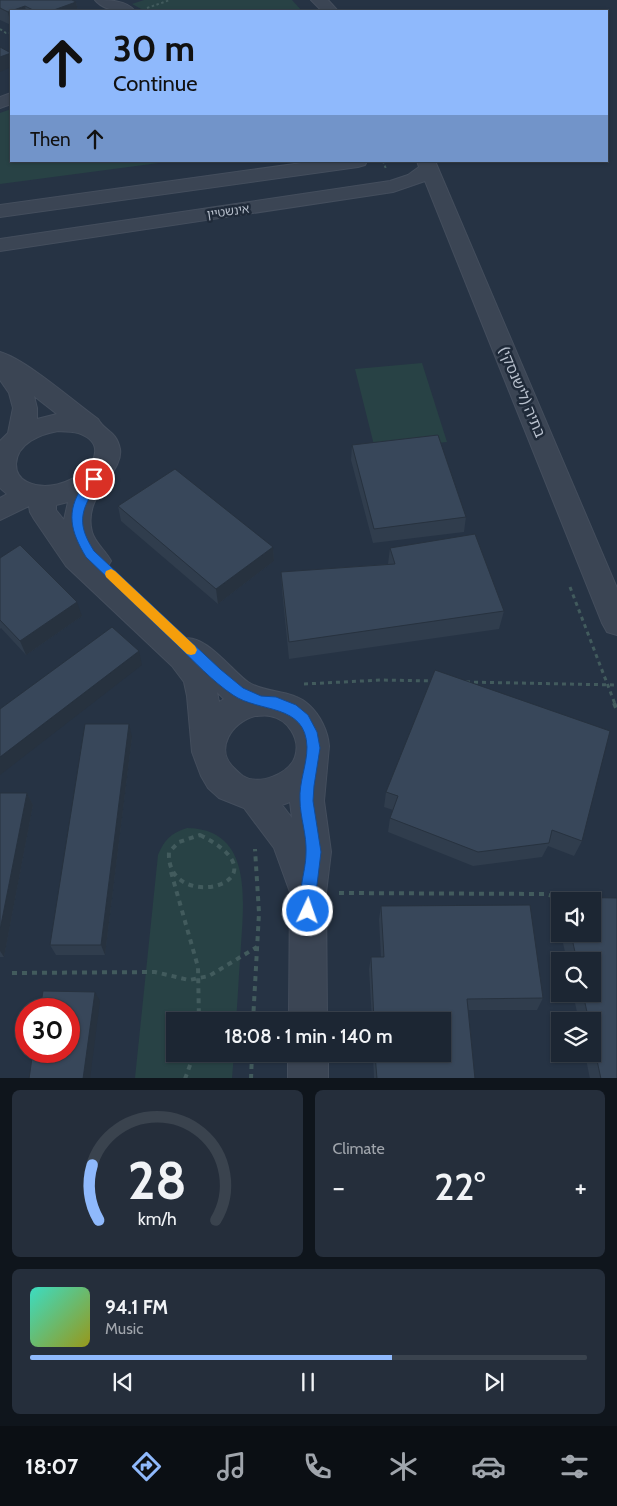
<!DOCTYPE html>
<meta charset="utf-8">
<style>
body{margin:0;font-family:Cabin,"Noto Sans Hebrew",sans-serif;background:#252e3b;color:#f1f3f6;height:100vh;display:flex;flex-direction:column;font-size:19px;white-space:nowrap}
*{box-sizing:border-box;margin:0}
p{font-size:16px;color:#a0a5ac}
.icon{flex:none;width:28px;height:28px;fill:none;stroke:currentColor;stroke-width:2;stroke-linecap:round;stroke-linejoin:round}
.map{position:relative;height:1078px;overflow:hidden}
.sheet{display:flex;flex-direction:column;gap:12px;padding:12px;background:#0f151c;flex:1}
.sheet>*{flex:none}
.hud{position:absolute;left:10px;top:10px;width:598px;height:152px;border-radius:0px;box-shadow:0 1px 4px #0004,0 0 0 1px #3a434e;background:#8fb9fc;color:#111;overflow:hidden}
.controls{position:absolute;left:551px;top:892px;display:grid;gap:10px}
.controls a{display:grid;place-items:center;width:50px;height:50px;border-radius:0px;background:#1c2633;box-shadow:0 1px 4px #0004,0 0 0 1px #3a434e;font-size:25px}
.speed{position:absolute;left:15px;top:998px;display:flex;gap:10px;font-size:25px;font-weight:700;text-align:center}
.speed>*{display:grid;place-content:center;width:65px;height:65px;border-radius:50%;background:#1c2633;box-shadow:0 1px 4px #0004,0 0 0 1px #3a434e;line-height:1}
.speed .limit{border:8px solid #d22;background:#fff;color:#111}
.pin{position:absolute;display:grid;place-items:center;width:42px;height:42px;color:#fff;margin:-21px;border:2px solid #fff;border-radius:50%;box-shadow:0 1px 5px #0007}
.me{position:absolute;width:55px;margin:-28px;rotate:3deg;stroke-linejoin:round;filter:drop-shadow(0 0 4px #0008)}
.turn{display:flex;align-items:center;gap:18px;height:105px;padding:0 20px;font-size:22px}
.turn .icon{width:65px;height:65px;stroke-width:2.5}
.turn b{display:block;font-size:35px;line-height:42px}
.then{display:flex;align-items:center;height:48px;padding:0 20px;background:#0003;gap:10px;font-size:19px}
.big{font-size:38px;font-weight:600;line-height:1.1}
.sheet .widget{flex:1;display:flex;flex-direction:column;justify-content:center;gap:8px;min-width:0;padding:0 18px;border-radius:8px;background:#252e3b}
.sheet .dial{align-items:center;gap:0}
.dial svg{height:130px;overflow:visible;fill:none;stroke:#3a434e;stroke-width:7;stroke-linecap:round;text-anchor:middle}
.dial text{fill:#f1f3f6;stroke:none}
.song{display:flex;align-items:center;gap:15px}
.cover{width:60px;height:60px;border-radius:8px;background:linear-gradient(135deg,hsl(170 70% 55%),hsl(60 70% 35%))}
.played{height:5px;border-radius:2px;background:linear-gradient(90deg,#8fb9fc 65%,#3a434e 65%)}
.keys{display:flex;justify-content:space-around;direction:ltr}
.heat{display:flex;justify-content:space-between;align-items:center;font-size:28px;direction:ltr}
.sheet .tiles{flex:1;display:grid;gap:12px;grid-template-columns:1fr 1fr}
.widget:last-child{grid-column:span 2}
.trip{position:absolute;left:166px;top:1012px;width:285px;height:50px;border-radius:0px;background:#1c2633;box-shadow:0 1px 4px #0004,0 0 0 1px #3a434e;font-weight:600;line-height:50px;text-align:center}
.menu{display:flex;height:80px;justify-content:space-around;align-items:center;background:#0b0f14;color:#a0a5ac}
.menu .icon{width:35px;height:35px}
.menu .on{color:#8fb9fc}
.menu b{font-size:22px;color:#f1f3f6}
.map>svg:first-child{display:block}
.green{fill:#284245}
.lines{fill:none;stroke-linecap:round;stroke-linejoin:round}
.minor-casing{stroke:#444e5d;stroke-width:2}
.path-far2{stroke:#425b5d;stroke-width:2;stroke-dasharray:2.5 2.5;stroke-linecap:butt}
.path-far1{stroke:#425b5d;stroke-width:3;stroke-dasharray:4 4;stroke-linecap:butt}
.path{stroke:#425b5d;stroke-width:4;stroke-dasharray:5 5;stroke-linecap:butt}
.minor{fill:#3b4554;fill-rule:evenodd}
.wall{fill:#303d4d}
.shaded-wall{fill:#27323f}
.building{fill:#38475a;stroke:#27323f}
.route{fill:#1a73e8;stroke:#114b97}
.slow{fill:#f59e0b}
.labels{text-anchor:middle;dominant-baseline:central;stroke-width:5;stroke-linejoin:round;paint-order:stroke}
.far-street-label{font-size:12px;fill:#b8c0cd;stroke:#1f2a39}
.street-label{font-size:15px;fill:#b8c0cd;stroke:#1f2a39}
</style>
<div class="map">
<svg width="617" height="1079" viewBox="0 0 617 1079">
<rect width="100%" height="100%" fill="#263344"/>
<path class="green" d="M144,0H292L302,11H145L132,4Z
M11,109V161H174L0,184V113Z
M422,363L447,442L375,449L355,369Z
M187,828C252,829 244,898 241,945C239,970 238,996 236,1021H175V1054H234L232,1078H135L158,855C164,840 171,833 187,828Z"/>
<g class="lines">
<defs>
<path id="minor" d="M95,0C109,0 126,0 135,11C122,12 104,11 95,0Z
M311,0H328L338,11H322Z
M11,93V104L0,108V97Z
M316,161H367L365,165L358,167L0,217V205Z
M417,161H435L617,588V635L607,632L602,623L425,181L393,192L0,251V239L390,181L408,175L419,167Z
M0,352C27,360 73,401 98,419C105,432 116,430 120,449C124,473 82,495 92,532C95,543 106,551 111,561L106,569L183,639C204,632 232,671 248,682C266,694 292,689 309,705C320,715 328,731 329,746L324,801L331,852L326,893L327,1021H289L290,892L274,848L244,808L219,798L208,788L201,776L192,752L187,696L184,682L172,666L66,566L34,519L30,512L29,506L0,520V498L7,494L0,488V441L8,433L13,408L9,393L0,380ZM34,396L57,414L37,419V408ZM58,431C65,432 74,431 81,434C122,451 65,500 27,482C19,478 16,472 16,464C17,443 41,434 58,431ZM68,502L64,520L56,510V505ZM217,692L224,699L219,702ZM255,716C260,716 265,715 270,716C288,719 301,739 295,757C289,774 259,786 243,776C240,774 237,771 234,768C214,749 232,722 255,716ZM290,802L292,818L282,805Z
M288,1054H328V1079H288Z"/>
</defs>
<use href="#minor" class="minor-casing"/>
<path class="path-far2" d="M147,8L170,0
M0,29L6,33H11
M383,161L386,169"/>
<path class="path-far1" d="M570,587L615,704
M466,682L617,685
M304,684L381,680L435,681"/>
<path class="path" d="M614,703L617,710
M200,835C294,882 165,916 169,852L179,842Z
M171,872L198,967L199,1021
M339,893L545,894L565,899
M12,973L155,972L189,980L209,976L257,947
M253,1021L259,913L255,849
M185,1079L194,1054
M251,1079L252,1054"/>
<use href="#minor" class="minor"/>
</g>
<path class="wall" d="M0,0L76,2L78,11H11V25L0,20Z
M352,445L466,517L464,532L373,543L351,460Z
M118,506L273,547L274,561L218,604L121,521Z
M390,548L504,611L499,629L289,659L282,590L281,572L388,564Z
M0,558L82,616L26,655L1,628L0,629Z
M435,670L582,841L574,856L548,846L542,857L473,866L388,832L390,818L393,810L384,807L386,792Z
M132,737L105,955H56L50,945Z
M0,793H27L33,805L4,957H0Z
M563,897L617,898V1079H590L585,1054H592V1021H579L573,994H592V961H567L561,934H592V901H561Z
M560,904V929L556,911Z
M381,906L543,998L537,1010H468L475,1079H374L373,1054H442V1021H372L369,969L371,957H381L379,919Z"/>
<path class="shaded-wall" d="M76,2L78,11H51Z
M25,6L26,11H11Z
M11,11V25L8,12Z
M11,53V67L0,72V57Z
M273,547L274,561L218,604L216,589Z
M77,602L82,616L26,655L20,641Z
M139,651L142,665L0,775V757Z
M129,724L132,737L105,955L101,945Z
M27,793L33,805L4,957L0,951V930Z
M95,992L100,1001L90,1079H83Z"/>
<path class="building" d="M0,0H72L76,2L51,11H35L25,6L8,12L0,8Z
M0,47L11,53L0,57Z
M438,435L466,517L374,529L352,445Z
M175,469L273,547L216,589L118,506Z
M475,534L504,611L289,642L281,572L395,564L390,548Z
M20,545L77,602L20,641L0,620V558Z
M112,627L139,651L0,757V709Z
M435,670L610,731L582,841L552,830L549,843L478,852L390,818L398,796L386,792Z
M85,724H129L101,945H50Z
M0,793H27L0,930Z
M563,897L617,898V1079H601L592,1037V1021H589L583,994H592V961H577L571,934H592V901H564Z
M530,905L543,998L467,999L475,1079H377L375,1054H442V1021H374L371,957H384L381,906Z
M43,991L95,992L83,1079H29L33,1051H69V1009H40Z"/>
<path class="route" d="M94,475L100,479C83,508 74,520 94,551L220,669L243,688L261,696L276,697L296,705L308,715L317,732L320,748L314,786L313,801L321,852L316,893V911L314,917L308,919L303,917C295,897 306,873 306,853C307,835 300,817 300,800C299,782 307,765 307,747C306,703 259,713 233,695C212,681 194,661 176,644C146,615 116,586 86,557C71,532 65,512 83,486C87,482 89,477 94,475Z"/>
<path class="slow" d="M111,569L115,571L195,646L197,650L195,654L191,655L187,654L106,577L105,574L106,571Z"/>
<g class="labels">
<g class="far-street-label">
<text transform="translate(228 211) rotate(-8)">אינשטיין</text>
</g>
<g class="street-label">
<text transform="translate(522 392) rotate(67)">בתיה (לישנסקי)</text>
</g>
</g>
</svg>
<div class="controls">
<a><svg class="icon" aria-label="sound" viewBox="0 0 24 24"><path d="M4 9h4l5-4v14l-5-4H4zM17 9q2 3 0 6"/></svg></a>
<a><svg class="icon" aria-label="search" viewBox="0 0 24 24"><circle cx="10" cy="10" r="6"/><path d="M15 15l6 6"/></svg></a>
<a><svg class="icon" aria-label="layers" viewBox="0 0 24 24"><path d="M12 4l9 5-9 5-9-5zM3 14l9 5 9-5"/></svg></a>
</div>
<div class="speed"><div class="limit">30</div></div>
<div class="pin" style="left:94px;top:479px;background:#d93025"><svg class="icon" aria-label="arrive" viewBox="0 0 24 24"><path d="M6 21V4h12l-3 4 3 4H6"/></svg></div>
<svg class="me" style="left:308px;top:911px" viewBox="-20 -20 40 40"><circle r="17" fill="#1a73e8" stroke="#fff" stroke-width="3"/><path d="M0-11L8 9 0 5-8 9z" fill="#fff"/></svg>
<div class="trip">18:08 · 1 min · 140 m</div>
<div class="hud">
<div class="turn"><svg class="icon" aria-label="ahead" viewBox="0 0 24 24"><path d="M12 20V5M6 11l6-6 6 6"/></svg><div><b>30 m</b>Continue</div></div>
<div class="then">Then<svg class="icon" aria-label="ahead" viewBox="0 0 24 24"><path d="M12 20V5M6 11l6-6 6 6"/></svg></div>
</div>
</div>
<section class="sheet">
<div class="tiles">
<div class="widget dial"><svg viewBox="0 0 100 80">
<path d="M14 69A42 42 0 1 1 86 69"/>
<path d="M14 69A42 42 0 0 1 10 35" stroke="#8fb9fc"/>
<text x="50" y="56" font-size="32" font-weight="700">28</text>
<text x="50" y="72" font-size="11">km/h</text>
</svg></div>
<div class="widget"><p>Climate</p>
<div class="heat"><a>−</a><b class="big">22°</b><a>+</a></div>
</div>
<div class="widget">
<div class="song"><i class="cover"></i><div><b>94.1 FM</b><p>Music</p></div></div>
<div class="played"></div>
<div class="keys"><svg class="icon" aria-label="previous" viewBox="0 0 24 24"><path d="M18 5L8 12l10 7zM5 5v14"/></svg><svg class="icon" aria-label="pause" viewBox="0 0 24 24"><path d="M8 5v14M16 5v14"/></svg><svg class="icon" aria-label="next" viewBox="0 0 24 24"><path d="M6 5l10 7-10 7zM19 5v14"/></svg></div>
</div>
</div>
</section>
<nav class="menu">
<b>18:07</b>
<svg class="icon on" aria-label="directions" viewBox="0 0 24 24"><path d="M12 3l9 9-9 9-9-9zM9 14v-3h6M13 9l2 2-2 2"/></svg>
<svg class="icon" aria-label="music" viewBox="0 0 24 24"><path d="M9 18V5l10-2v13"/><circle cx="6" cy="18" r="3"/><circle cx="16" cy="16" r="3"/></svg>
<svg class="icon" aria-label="phone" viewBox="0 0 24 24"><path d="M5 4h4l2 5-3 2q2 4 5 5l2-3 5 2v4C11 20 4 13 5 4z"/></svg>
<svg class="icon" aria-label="climate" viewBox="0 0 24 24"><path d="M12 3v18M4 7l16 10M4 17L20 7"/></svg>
<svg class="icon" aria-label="car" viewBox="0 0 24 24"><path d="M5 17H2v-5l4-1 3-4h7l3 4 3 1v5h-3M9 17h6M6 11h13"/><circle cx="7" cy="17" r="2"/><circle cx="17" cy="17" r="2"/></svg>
<svg class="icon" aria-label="filters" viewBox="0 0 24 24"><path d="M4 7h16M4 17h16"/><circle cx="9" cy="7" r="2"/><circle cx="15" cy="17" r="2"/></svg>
</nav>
